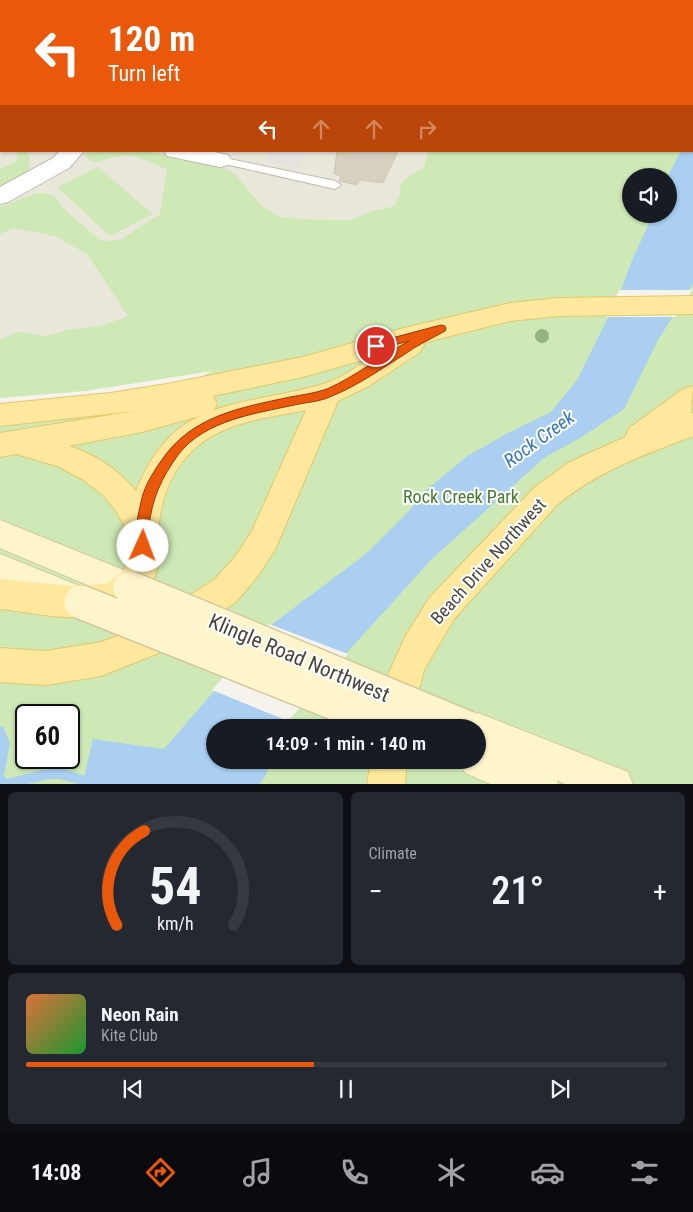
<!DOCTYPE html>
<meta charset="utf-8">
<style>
body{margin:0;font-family:"Roboto Condensed",sans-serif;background:#242831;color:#f1f3f6;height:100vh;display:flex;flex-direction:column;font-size:19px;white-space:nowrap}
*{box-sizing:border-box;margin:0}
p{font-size:16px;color:#9ea1a6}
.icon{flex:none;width:28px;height:28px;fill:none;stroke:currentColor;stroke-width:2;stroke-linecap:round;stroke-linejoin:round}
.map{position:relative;height:784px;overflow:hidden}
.sheet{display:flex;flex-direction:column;gap:8px;padding:8px;background:#0d0f14;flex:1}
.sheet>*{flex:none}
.guide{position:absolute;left:0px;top:0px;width:694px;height:152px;box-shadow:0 1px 4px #0004;background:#ea580c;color:#fff;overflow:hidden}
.tools{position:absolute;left:622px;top:168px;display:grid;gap:10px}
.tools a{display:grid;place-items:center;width:55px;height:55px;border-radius:50%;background:#171b24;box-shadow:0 1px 4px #0004;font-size:25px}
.speed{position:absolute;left:15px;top:704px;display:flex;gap:10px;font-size:25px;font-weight:700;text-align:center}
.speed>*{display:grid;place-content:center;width:65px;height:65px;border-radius:50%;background:#171b24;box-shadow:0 1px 4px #0004;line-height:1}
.speed .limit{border:2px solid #111;border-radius:8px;background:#fff;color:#111}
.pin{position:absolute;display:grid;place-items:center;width:42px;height:42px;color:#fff;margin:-21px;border:2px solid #fff;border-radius:50%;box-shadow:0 1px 5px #0007}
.me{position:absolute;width:55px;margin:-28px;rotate:2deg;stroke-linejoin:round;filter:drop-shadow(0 0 4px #0008)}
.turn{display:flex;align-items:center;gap:18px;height:105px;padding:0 25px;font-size:22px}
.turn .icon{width:65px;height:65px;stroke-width:2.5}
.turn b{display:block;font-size:35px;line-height:42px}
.lanes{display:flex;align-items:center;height:48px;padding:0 25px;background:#0003;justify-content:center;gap:25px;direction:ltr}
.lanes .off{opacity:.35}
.big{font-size:38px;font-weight:600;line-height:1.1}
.sheet .tile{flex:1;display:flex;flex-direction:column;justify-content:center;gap:8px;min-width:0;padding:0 18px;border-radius:8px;background:#242831}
.sheet .dial{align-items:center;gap:0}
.dial svg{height:130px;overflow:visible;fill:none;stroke:#363941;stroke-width:7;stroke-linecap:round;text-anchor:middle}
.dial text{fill:#f1f3f6;stroke:none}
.song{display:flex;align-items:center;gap:15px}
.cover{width:60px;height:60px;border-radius:8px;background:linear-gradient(135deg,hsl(20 70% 55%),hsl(130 70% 35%))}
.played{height:5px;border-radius:2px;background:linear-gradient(90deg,#ea580c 45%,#363941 45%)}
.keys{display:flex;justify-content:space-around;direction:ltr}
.heat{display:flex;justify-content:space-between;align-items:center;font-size:28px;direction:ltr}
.sheet .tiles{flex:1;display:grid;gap:8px;grid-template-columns:1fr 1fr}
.tile:last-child{grid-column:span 2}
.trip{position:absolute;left:206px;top:719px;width:280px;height:50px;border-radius:25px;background:#171b24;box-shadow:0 1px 4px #0004;font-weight:600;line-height:50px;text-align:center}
.dock{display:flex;height:80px;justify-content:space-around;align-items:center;background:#090b0e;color:#9ea1a6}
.dock .icon{width:35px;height:35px}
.dock .active{color:#ea580c}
.dock b{font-size:22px;color:#f1f3f6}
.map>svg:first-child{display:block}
.residential{fill:#e9e6da}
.green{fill:#cee9b5;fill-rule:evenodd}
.parking{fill:#e5e3e0}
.water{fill:#aacff0}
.pier{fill:#f6f3ec}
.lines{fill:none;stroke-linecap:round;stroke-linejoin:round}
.stream{fill:#aacff0;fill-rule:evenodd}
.building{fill:#d7d0c1;stroke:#d2c8b4}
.service-casing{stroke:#c1bcae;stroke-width:2}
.minor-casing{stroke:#c1bcae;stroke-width:2}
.secondary-casing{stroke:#d5c99c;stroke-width:2}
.primary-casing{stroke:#e3c76c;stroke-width:2}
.service{fill:#fff;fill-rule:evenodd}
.minor{fill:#fff;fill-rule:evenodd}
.secondary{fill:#fef5cd;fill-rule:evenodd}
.primary{fill:#fde89d;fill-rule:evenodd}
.secondary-bridge-casing{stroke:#d5c99c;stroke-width:36;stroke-linecap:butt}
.secondary-bridge{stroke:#fef5cd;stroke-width:33}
.tree{fill:#95b282}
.route{fill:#ea580c;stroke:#983908}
.labels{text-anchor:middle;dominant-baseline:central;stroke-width:4;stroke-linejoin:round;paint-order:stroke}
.park-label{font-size:18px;fill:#457d2c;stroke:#fff}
.street-label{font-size:18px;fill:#4a4539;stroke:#fff}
.water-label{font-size:19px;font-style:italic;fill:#3276b7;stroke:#fff}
.near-street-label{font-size:21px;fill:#4a4539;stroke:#fff}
</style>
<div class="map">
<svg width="693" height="785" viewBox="0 0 693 785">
<rect width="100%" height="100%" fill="#f6f3ec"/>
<path class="residential" d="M0,0L20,1H1V151H428L427,160L415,174L401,183L399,196L394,206L372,211L350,220L296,219L277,216L268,211L260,204L236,175L147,344L0,359Z"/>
<path class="green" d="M6,0H693V784H0V424L150,407L212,371L85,391L0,398V340L18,332L46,336L67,330L100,326L128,316L87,254L55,236L13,228L0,234V207L37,193L54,195L63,208L101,241L120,240L160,214L167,169C157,166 142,157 132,156C118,154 105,161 92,162L85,156L88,151H146L217,164L236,175L260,204L277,216L297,219L350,220L372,211L394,206L399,196L401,183L424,166L428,151H692V1ZM631,176H669V214H631ZM26,715H69V758H26ZM215,728H478V760H215Z
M15,151H27L30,161L28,172L0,187V169L15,162L18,158Z
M98,167L153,214L110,236L57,187Z"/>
<path class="parking" d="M271,151H315H308L295,173L288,172L289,166L265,161Z"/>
<path class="water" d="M693,123V284L658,340L624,409L580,438L544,458L431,560L283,723L281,727L215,728V760H271L265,777L259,784L82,785L93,739L164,749L271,625L367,553L408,512L424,492L466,457L508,433L551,412L577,380L620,293L631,263L653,214H669L668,176L681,151H692Z"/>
<path class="pier" d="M619,290H692L676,317H605Z
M269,624L348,654L288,721L212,690Z"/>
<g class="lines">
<path class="stream" d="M0,726L3,727L10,743L4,776L7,779C23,775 42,768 59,769C72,770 86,776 97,782L98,785H82L60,779H49L23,785H0Z"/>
</g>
<path class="building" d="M337,151H398L383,183L360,180L357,185L339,181L341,176L334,174Z"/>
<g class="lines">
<defs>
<path id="service" d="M205,0H213V1H205Z
M220,157L335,181L341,185L335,189L216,162L215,160Z"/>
<path id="minor" d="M60,151H84L69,168L8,202L0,204V187L53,158Z
M164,151H210L228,155L231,160L228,165L220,167L167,156Z"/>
<path id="secondary" d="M0,520L141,577L146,588L141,599L130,603L0,548Z
M0,554L77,585L81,596L77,607L65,611L0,584Z
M478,713L628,772L633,785H567L557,780L558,785H493L465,773L460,760H478V728H461L465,718Z"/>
<path id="primary" d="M693,296V314L558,316L510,321L423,343L424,345L420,352L369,386L338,401L275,550L257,577L236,602L159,653L101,676L46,685L0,682V648L46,651L101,642L136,629L214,580L235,557L252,531L306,410C269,418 226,421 196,447C176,465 164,490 160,516C157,531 160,546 158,562C155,597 119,614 87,617C58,619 29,612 0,609V579L69,586H87L107,583L119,575L125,568L127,531L116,511L104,496L82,479L57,466L16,454L0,457V433L135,411L0,426V404L110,393L167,384L303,357L404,328L510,303L558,298ZM370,358C355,368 340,379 323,384C287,395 249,398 214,410L217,404L213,396L303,377ZM200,416C167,431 149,459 136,491C118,469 96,455 69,446L142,432Z
M693,386L691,413H693V436C644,455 597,471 557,505L454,619L424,670L408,728H380L376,719L388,675L406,635L430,597L535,487L568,463L625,437L629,428L683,389Z
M371,760H407L405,785H367Z"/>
</defs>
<use href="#service" class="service-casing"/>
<use href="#minor" class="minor-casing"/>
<use href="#secondary" class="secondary-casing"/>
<use href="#primary" class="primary-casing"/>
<use href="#service" class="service"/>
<use href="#minor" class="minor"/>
<use href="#secondary" class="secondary"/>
<use href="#primary" class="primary"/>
<defs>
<path id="secondary-bridge" d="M130,588L468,728
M81,602L397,728"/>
</defs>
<use href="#secondary-bridge" class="secondary-bridge-casing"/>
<use href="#secondary-bridge" class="secondary-bridge"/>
</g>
<circle class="tree" cx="542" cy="336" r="7"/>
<path class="route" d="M441,325L445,326L446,328L445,331C431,339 417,345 405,354C381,369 359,385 332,396C322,401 310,402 299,404C259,413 205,419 178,455C162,477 151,500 149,528C148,536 151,543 147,550L143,552L138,550C132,536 138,517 141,502C144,487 152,474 161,461C191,416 239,408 290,397C302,395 315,393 327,389C356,376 381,356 409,341L376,350L373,349L371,346L373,343Z"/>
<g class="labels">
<g class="park-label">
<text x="461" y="496">Rock Creek Park</text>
</g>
<g class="street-label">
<text transform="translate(488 561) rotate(-48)">Beach Drive Northwest</text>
</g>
<g class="water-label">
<text transform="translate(539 439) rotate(-36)">Rock Creek</text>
</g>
<g class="near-street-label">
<text transform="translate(299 658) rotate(23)">Klingle Road Northwest</text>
</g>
</g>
</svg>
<div class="tools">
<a><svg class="icon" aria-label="sound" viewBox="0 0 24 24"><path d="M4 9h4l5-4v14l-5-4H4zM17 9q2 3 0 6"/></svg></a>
</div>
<div class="speed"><div class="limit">60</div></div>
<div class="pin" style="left:376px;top:346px;background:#d93025"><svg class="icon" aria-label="arrive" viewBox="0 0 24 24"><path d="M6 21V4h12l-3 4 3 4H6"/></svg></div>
<svg class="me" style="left:143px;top:546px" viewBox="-20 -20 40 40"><circle r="19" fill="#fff"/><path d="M0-13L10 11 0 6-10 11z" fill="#ea580c"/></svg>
<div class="trip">14:09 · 1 min · 140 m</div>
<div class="guide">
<div class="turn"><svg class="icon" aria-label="left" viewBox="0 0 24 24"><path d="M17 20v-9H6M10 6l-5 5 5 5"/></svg><div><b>120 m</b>Turn left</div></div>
<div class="lanes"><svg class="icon" aria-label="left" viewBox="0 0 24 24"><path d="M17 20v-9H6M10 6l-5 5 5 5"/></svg><svg class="icon off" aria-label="ahead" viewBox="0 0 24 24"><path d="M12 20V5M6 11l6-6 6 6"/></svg><svg class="icon off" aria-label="ahead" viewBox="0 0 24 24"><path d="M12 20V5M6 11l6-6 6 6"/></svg><svg class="icon off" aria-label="right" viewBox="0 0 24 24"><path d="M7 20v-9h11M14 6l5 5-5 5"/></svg></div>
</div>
</div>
<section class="sheet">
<div class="tiles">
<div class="tile dial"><svg viewBox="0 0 100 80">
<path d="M14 69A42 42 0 1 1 86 69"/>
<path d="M14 69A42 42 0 0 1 31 11" stroke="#ea580c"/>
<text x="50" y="56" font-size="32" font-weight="700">54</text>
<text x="50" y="72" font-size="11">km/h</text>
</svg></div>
<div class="tile"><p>Climate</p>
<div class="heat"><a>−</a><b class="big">21°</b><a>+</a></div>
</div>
<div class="tile">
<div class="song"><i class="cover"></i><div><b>Neon Rain</b><p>Kite Club</p></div></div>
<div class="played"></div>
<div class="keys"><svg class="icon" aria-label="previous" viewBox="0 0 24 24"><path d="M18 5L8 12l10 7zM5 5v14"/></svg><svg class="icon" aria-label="pause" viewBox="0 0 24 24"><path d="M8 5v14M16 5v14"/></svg><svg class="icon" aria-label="next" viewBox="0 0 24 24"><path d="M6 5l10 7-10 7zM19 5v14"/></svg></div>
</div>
</div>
</section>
<nav class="dock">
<b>14:08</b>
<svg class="icon active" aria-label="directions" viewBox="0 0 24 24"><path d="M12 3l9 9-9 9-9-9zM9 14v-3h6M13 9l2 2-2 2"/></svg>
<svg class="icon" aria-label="music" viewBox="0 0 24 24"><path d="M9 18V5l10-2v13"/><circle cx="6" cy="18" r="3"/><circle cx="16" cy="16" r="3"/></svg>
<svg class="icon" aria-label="phone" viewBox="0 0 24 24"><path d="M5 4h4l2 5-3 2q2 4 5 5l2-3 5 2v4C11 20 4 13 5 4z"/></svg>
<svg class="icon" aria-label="climate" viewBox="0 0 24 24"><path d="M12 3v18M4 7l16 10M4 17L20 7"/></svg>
<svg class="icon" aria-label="car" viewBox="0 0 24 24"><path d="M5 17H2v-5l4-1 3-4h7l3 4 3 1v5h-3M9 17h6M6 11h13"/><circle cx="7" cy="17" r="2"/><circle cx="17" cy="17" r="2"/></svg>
<svg class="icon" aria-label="filters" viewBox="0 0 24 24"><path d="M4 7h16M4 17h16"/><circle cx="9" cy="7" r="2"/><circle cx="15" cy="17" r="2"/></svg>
</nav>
